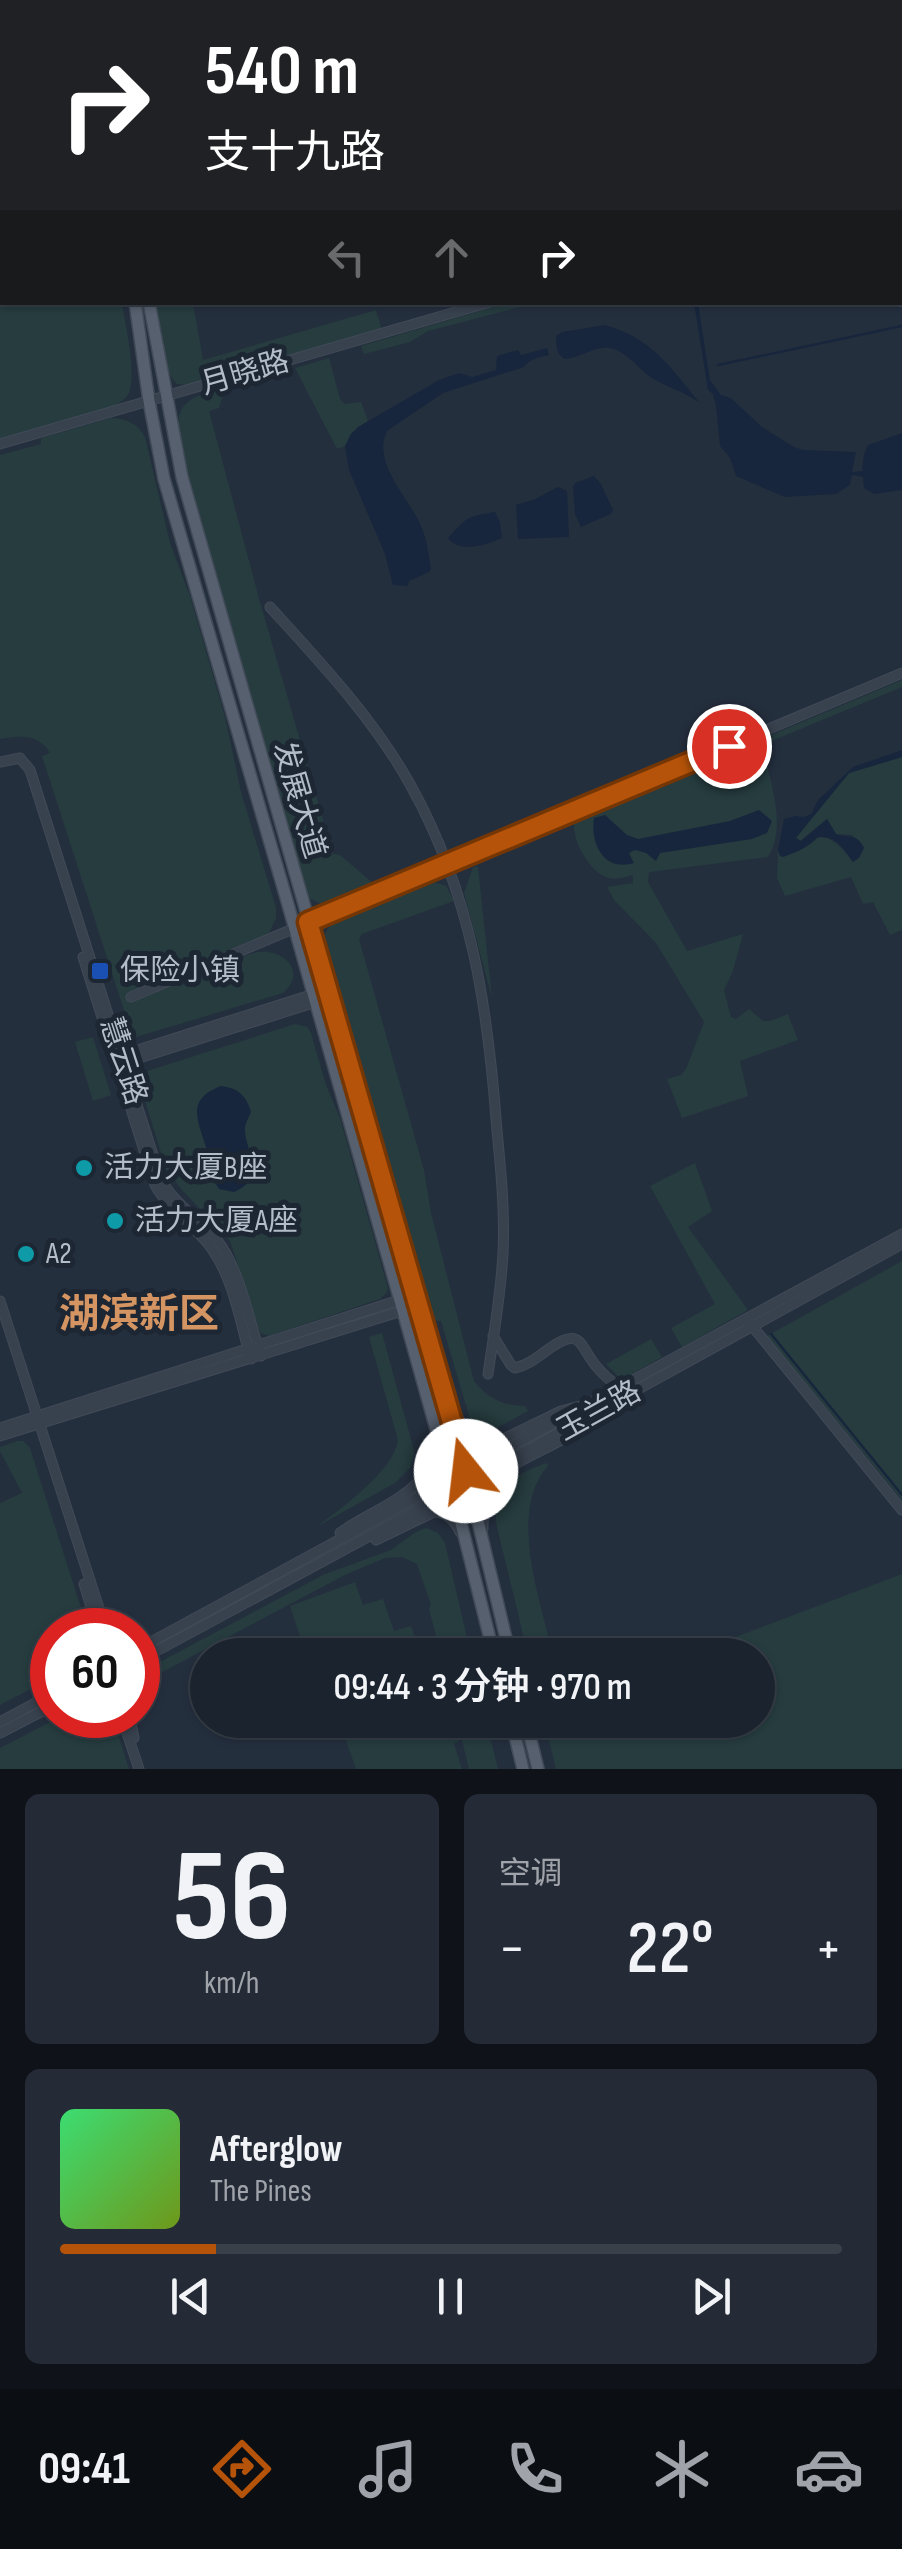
<!DOCTYPE html>
<html lang="zh">
<meta charset="utf-8">
<style>
body{margin:0;font-family:"Sofia Sans Condensed","Noto Sans SC",sans-serif;background:#242b36;color:#f1f3f6;height:100vh;display:flex;flex-direction:column;font-size:38px;white-space:nowrap}
*{box-sizing:border-box;margin:0}
p{font-size:32px;color:#a0a4aa}
.icon{flex:none;width:55px;height:55px;fill:none;stroke:currentColor;stroke-width:2;stroke-linecap:round;stroke-linejoin:round}
.map{position:relative;height:1769px;overflow:hidden}
.drawer{display:flex;flex-direction:column;gap:25px;padding:25px;background:#0f1319;flex:1}
.drawer>*{flex:none}
.banner{position:absolute;left:0px;top:0px;width:902px;height:305px;box-shadow:0 2px 8px #0004,0 0 0 2px #39404a;background:#202124;color:#fff;overflow:hidden}
.speed{position:absolute;left:30px;top:1608px;display:flex;gap:20px;font-size:50px;font-weight:700;text-align:center}
.speed>*{display:grid;place-content:center;width:130px;height:130px;border-radius:50%;background:#1b232e;box-shadow:0 2px 8px #0004,0 0 0 2px #39404a;line-height:1}
.speed .limit{border:15px solid #d22;background:#fff;color:#111}
.pin{position:absolute;display:grid;place-items:center;width:85px;height:85px;color:#fff;margin:-42px;border:5px solid #fff;border-radius:50%;box-shadow:0 2px 10px #0007}
.me{position:absolute;width:110px;margin:-55px;rotate:344deg;stroke-linejoin:round;filter:drop-shadow(0 0 8px #0008)}
.turn{display:flex;align-items:center;gap:35px;height:210px;padding:0 40px;font-size:45px}
.turn .icon{width:130px;height:130px;stroke-width:2.5}
.turn b{display:block;font-size:70px;line-height:85px}
.lanes{display:flex;align-items:center;height:95px;padding:0 40px;background:#0003;justify-content:center;gap:50px;direction:ltr}
.lanes .off{opacity:.35}
.big{font-size:75px;font-weight:600;line-height:1.1}
.drawer .widget{flex:1;display:flex;flex-direction:column;justify-content:center;gap:15px;min-width:0;padding:0 35px;border-radius:15px;background:#242b36}
.drawer .dial{align-items:center;gap:0}
.dial b{font-size:130px;line-height:1}
.song{display:flex;align-items:center;gap:30px}
.cover{width:120px;height:120px;border-radius:15px;background:linear-gradient(135deg,hsl(140 70% 55%),hsl(80 70% 35%))}
.played{height:10px;border-radius:5px;background:linear-gradient(90deg,#b45309 20%,#39404a 20%)}
.keys{display:flex;justify-content:space-around;direction:ltr}
.heat{display:flex;justify-content:space-between;align-items:center;font-size:55px;direction:ltr}
.drawer .tiles{flex:1;display:grid;gap:25px;grid-template-columns:1fr 1fr}
.widget:last-child{grid-column:span 2}
.trip{position:absolute;left:190px;top:1638px;width:585px;height:100px;border-radius:50px;background:#1b232e;box-shadow:0 2px 8px #0004,0 0 0 2px #39404a;font-weight:600;line-height:100px;text-align:center}
.tabs{display:flex;height:160px;justify-content:space-around;align-items:center;background:#0b0e12;color:#a0a4aa}
.tabs .icon{width:70px;height:70px}
.tabs .on{color:#b45309}
.tabs b{font-size:45px;color:#f1f3f6}
.map>svg:first-child{display:block}
.green{fill:#263c3f}
.water{fill:#17263c}
.lines{fill:none;stroke-linecap:round;stroke-linejoin:round}
.stream{stroke:#17263c;stroke-width:2.5}
.minor-casing{stroke:#414a57;stroke-width:11}
.major-casing{stroke:#414a57;stroke-width:14}
.minor{stroke:#38414e;stroke-width:9}
.major{stroke:#56606e;stroke-width:11}
.route-casing{stroke:#753606;stroke-width:25}
.route{stroke:#b45309;stroke-width:18}
.transit-dot{fill:#1a4fb4;stroke:#1d2633;stroke-width:4}
.culture-dot{fill:#0f9aa8;stroke:#1d2633;stroke-width:4}
.labels{text-anchor:middle;dominant-baseline:central;stroke-width:10;stroke-linejoin:round;paint-order:stroke}
.street-label{font-size:30px;fill:#b4bcc9;stroke:#1d2633}
.poi-label{font-size:30px;fill:#b4bcc9;stroke:#1d2633;text-anchor:start}
.district-label{font-size:40px;font-weight:bold;fill:#d59563;stroke:#1d2633}
</style>
<div class="map">
<svg width="902" height="1769" viewBox="0 0 902 1769">
<rect width="100%" height="100%" fill="#242f3e"/>
<path class="green" d="M147,0H637L617,2H147Z
M0,270H2V302L122,303C125,324 137,373 129,393C125,400 117,405 110,408L0,441Z
M510,302L536,303L428,331L410,342L364,354L361,346Z
M156,303H193L203,360L376,310L382,330L190,385L177,384C157,364 159,329 156,303Z
M329,358L340,399L345,404L361,402L368,421L351,434L345,446L337,449L295,368Z
M221,389L222,398L219,408L209,411L260,602L333,854L340,855L373,883L429,859L428,867L337,905L326,907L307,897L187,470C178,424 164,401 221,389Z
M111,418C126,418 138,424 145,437L170,543L190,596L225,717L241,792L276,908V918L269,933L128,993L131,1002L250,954C279,944 310,970 283,993L136,1037L131,1032L42,756L50,753C40,734 20,735 0,739V455L41,444V438Z
M902,680V687L762,745C769,779 788,825 768,857L649,872L648,882L687,951L743,934L733,971L724,990L731,1017L736,1019L749,1009L763,1021H770L788,1014L798,1040L740,1061L748,1096L682,1118L667,1079L681,1075L686,1069L704,1022L656,943L614,900L607,887L633,883V875C625,877 618,880 609,878C590,874 569,837 575,819L746,745L758,742L762,744L764,738Z
M902,757V930L890,935L873,902L863,904L851,877L785,896L777,878L778,850L780,856C817,837 824,824 853,862V835L836,834L827,819L800,841L796,839L798,834L849,773Z
M473,867H478L492,998L464,893Z
M428,880L446,886L454,901L362,934L359,939L424,1170L431,1213L474,1381C489,1399 501,1405 525,1406L528,1411L486,1434L474,1429L471,1422L441,1321H437L425,1314L322,949C322,934 328,926 340,916Z
M295,1024L307,1027L311,1033L326,1085L340,1118L388,1288L387,1292L380,1299L269,1336L260,1333L230,1241L182,1190L166,1169L139,1081L147,1071Z
M93,1037L111,1095L93,1101L75,1042Z
M695,1163L712,1211L688,1227L748,1310L682,1347L671,1328L715,1304L650,1186Z
M902,1261V1500L767,1336Z
M382,1333L415,1454L410,1468L395,1483L318,1526C343,1506 393,1472 398,1440L369,1337Z
M651,1339L662,1357L622,1380L606,1364Z
M17,1441H23L30,1448L88,1630H52V1678L0,1705V1503L22,1493L0,1451V1447Z
M547,1463L548,1466C507,1511 541,1602 553,1655H528L496,1523C494,1487 516,1473 547,1463Z
M426,1528L438,1533L445,1543L471,1655H441L429,1609L431,1605L417,1564L402,1557L385,1558L345,1575L138,1685V1676L145,1670L325,1574L391,1550L414,1533Z
M902,1574V1769H556L544,1720H758V1655H688Z
M355,1582L363,1605L383,1599L394,1631L411,1626L418,1645L426,1643L430,1655H306L290,1606Z
M64,1715H112L129,1769H0V1748Z
M339,1720H452L459,1741L454,1744L462,1769H356Z
M457,1720H486L498,1769H469Z"/>
<path class="water" d="M694,303H698L710,380L721,395L731,398L762,427L794,447L803,450L856,452L852,472L862,471L864,454L868,445L902,433V490L874,494L864,488L863,477L852,475L850,485L836,494L785,497L736,476L730,458L720,446L716,406L713,394L708,390Z
M605,325C652,338 671,368 700,403C685,392 666,387 650,377C637,367 622,346 603,348C590,349 579,358 565,359C556,354 556,346 556,336L562,332Z
M547,348L549,355C540,357 529,359 524,367L443,393L387,431C371,463 411,500 422,528C427,541 429,555 431,569L429,572L409,581L408,586L393,585L385,554L349,470L345,446L351,434L358,427L439,380L459,373L472,377L496,370L497,356L518,350L521,355Z
M594,476L601,484L613,510L611,514L581,527L575,514L573,487L575,483Z
M558,487L567,491L569,537L518,539L516,505L535,499Z
M495,512L500,522L502,538C485,545 460,554 448,538C468,516 466,517 495,512Z
M902,750V757L849,773L796,838L801,841L827,819L836,834C849,838 857,833 864,848L859,858L853,862C844,849 835,835 818,837C808,848 796,852 783,857L780,856L778,850L784,819L795,816L804,817L811,814L818,800L853,767Z
M759,810L772,821L767,833L752,839L660,853L656,861L646,853L635,850L629,853L634,863C604,872 590,844 594,818L605,815L627,835L638,839L730,821Z
M221,1086C238,1088 246,1095 251,1112C249,1116 246,1123 245,1127C243,1150 271,1175 234,1192L219,1189C207,1170 211,1162 205,1144C196,1116 188,1099 221,1086Z"/>
<g class="lines">
<path class="stream" d="M672,2L674,0
M718,365L902,326
M771,1334L902,1495"/>
<defs>
<path id="minor" d="M900,184H902
M0,444L490,302
M270,607C320,662 375,720 411,786C472,896 488,1008 497,1131C501,1171 505,1213 503,1253C501,1293 494,1333 488,1374
M0,762L20,758L30,770L160,1177C172,1203 199,1218 217,1240C240,1269 249,1321 261,1356
M83,957L155,1185C169,1210 196,1226 212,1249C234,1280 240,1323 251,1359
M131,997L902,673
M116,1057L314,994
M120,1064L316,1002
M0,1301L106,1630
M749,1322L902,1510
M493,1336L511,1365L515,1368C529,1365 539,1356 550,1348C582,1326 579,1346 597,1367C603,1375 613,1382 620,1389
M453,1406L467,1437L476,1443L489,1446L561,1411L580,1406
M0,1428L415,1295
M0,1436L418,1306
M483,1529C482,1456 542,1461 586,1423
M340,1533C376,1506 439,1492 434,1436
M376,1540L434,1512C447,1512 454,1520 460,1532
M84,1584L98,1630
M138,1649C392,1510 648,1374 902,1234
M138,1661L453,1491L902,1244
M121,1715L139,1769
M129,1715L134,1738
M0,1722L52,1694
M0,1733L52,1706"/>
<path id="major" d="M128,2L129,0
M141,2V0
M135,302L149,401L164,479L285,894L403,1311L450,1479L494,1655
M149,302L182,477L466,1471L510,1655
M511,1720L523,1769
M526,1720L538,1769"/>
</defs>
<use href="#minor" class="minor-casing"/>
<use href="#major" class="major-casing"/>
<use href="#minor" class="minor"/>
<use href="#major" class="major"/>
</g>
<g class="lines">
<defs>
<path id="route" d="M466,1471L308,922L729,746"/>
</defs>
<use href="#route" class="route-casing"/>
<use href="#route" class="route"/>
</g>
<rect class="transit-dot" x="90" y="961" width="20" height="20" rx="5"/>
<g class="culture-dot">
<circle cx="84" cy="1168" r="10"/>
<circle cx="115" cy="1221" r="10"/>
<circle cx="26" cy="1254" r="10"/>
</g>
<g class="labels">
<g class="street-label">
<text transform="translate(245 373) rotate(-16)">月晓路</text>
<text transform="translate(299 800) rotate(74)">发展大道</text>
<text transform="translate(123 1061) rotate(72)">慧云路</text>
<text transform="translate(599 1411) rotate(-29)">玉兰路</text>
</g>
<g class="poi-label">
<text x="120" y="971">保险小镇</text>
<text x="104" y="1168">活力大厦B座</text>
<text x="135" y="1221">活力大厦A座</text>
<text x="46" y="1254">A2</text>
</g>
<g class="district-label">
<text x="139" y="1315">湖滨新区</text>
</g>
</g>
</svg>
<div class="speed"><div class="limit">60</div></div>
<div class="pin" style="left:729px;top:746px;background:#d93025"><svg class="icon" aria-label="arrive" viewBox="0 0 24 24"><path d="M6 21V4h12l-3 4 3 4H6"/></svg></div>
<svg class="me" style="left:466px;top:1471px" viewBox="-20 -20 40 40"><circle r="19" fill="#fff"/><path d="M0-13L10 11 0 6-10 11z" fill="#b45309"/></svg>
<div class="trip">09:44 · 3 分钟 · 970 m</div>
<div class="banner">
<div class="turn"><svg class="icon" aria-label="right" viewBox="0 0 24 24"><path d="M7 20v-9h11M14 6l5 5-5 5"/></svg><div><b>540 m</b>支十九路</div></div>
<div class="lanes"><svg class="icon off" aria-label="left" viewBox="0 0 24 24"><path d="M17 20v-9H6M10 6l-5 5 5 5"/></svg><svg class="icon off" aria-label="ahead" viewBox="0 0 24 24"><path d="M12 20V5M6 11l6-6 6 6"/></svg><svg class="icon" aria-label="right" viewBox="0 0 24 24"><path d="M7 20v-9h11M14 6l5 5-5 5"/></svg></div>
</div>
</div>
<section class="drawer">
<div class="tiles">
<div class="widget dial"><b>56</b><p>km/h</p></div>
<div class="widget"><p>空调</p>
<div class="heat"><a>−</a><b class="big">22°</b><a>+</a></div>
</div>
<div class="widget">
<div class="song"><i class="cover"></i><div><b>Afterglow</b><p>The Pines</p></div></div>
<div class="played"></div>
<div class="keys"><svg class="icon" aria-label="previous" viewBox="0 0 24 24"><path d="M18 5L8 12l10 7zM5 5v14"/></svg><svg class="icon" aria-label="pause" viewBox="0 0 24 24"><path d="M8 5v14M16 5v14"/></svg><svg class="icon" aria-label="next" viewBox="0 0 24 24"><path d="M6 5l10 7-10 7zM19 5v14"/></svg></div>
</div>
</div>
</section>
<nav class="tabs">
<b>09:41</b>
<svg class="icon on" aria-label="directions" viewBox="0 0 24 24"><path d="M12 3l9 9-9 9-9-9zM9 14v-3h6M13 9l2 2-2 2"/></svg>
<svg class="icon" aria-label="music" viewBox="0 0 24 24"><path d="M9 18V5l10-2v13"/><circle cx="6" cy="18" r="3"/><circle cx="16" cy="16" r="3"/></svg>
<svg class="icon" aria-label="phone" viewBox="0 0 24 24"><path d="M5 4h4l2 5-3 2q2 4 5 5l2-3 5 2v4C11 20 4 13 5 4z"/></svg>
<svg class="icon" aria-label="climate" viewBox="0 0 24 24"><path d="M12 3v18M4 7l16 10M4 17L20 7"/></svg>
<svg class="icon" aria-label="car" viewBox="0 0 24 24"><path d="M5 17H2v-5l4-1 3-4h7l3 4 3 1v5h-3M9 17h6M6 11h13"/><circle cx="7" cy="17" r="2"/><circle cx="17" cy="17" r="2"/></svg>
</nav>
